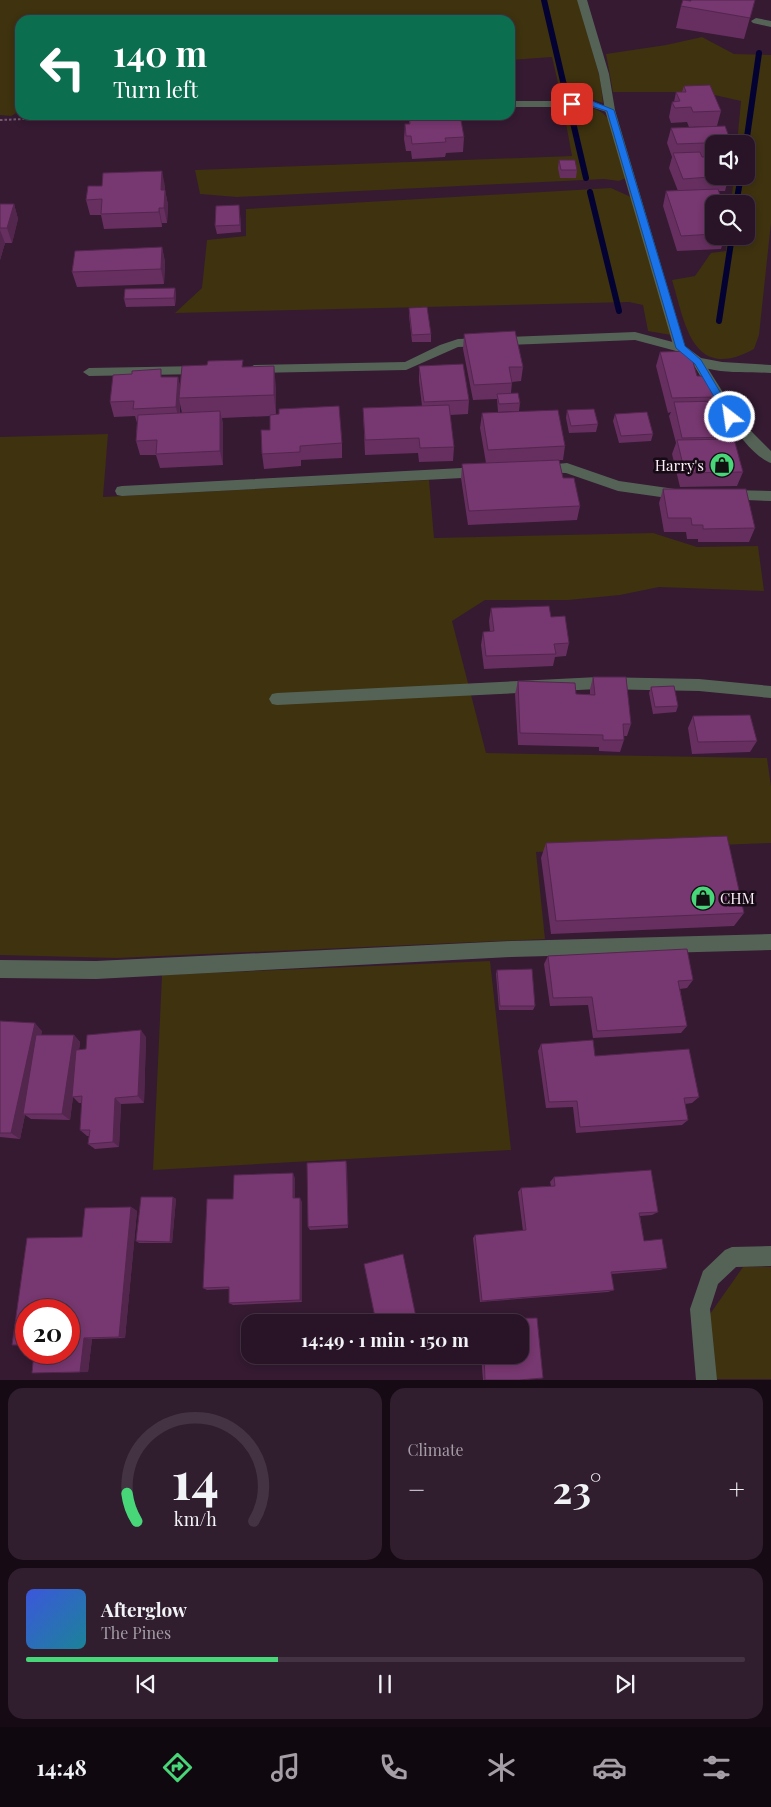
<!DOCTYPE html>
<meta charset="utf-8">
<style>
body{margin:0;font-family:"Playfair Display",serif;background:#301d2e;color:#f1f3f6;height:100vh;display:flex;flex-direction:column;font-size:19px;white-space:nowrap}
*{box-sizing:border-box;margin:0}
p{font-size:16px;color:#a59ea7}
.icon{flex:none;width:28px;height:28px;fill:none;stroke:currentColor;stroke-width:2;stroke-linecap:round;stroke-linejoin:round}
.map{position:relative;height:1380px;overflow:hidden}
.panel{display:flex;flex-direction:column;gap:8px;padding:8px;background:#160b15;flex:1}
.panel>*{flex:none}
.guide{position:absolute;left:15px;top:15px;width:500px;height:105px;border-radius:15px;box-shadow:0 2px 8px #0003,0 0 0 1px #443343;background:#0b6e4f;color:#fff;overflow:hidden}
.tools{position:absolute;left:705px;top:135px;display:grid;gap:10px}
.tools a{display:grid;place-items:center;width:50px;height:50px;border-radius:10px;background:#281426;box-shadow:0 2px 8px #0003,0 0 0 1px #443343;font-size:25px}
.speed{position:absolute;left:15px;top:1299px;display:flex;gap:10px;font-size:25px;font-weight:700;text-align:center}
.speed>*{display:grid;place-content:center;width:65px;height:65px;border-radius:50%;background:#281426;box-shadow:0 2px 8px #0003,0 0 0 1px #443343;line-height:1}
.speed .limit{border:8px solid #d22;background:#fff;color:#111}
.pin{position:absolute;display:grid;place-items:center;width:42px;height:42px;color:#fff;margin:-21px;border-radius:10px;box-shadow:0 2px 8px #0006}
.me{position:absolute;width:55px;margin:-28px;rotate:330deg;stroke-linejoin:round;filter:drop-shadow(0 0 4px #0008)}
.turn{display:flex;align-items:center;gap:18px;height:105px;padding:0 15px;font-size:22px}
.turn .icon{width:65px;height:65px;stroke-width:2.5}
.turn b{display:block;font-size:35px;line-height:42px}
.big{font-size:38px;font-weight:700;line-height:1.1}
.panel .tile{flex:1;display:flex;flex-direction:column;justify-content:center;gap:8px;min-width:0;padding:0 18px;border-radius:15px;background:#301d2e}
.panel .dial{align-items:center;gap:0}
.dial svg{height:130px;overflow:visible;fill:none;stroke:#443343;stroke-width:7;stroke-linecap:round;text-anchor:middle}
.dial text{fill:#f1f3f6;stroke:none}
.song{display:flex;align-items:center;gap:15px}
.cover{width:60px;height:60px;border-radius:8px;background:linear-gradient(135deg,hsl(230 70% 55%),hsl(190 70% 35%))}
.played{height:5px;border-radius:2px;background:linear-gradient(90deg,#47d779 35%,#443343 35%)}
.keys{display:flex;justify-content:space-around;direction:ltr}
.heat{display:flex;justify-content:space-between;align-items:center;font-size:28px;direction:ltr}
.panel .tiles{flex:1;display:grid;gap:8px;grid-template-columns:1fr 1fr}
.tile:last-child{grid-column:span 2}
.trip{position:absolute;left:241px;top:1314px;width:288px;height:50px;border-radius:15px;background:#281426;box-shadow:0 2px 8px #0003,0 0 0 1px #443343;font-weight:700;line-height:50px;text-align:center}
.dock{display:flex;height:80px;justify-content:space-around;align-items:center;background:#10080f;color:#a59ea7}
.dock .icon{width:35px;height:35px}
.dock .selected{color:#47d779}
.dock b{font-size:22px;color:#f1f3f6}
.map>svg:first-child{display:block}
.green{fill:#3e320f}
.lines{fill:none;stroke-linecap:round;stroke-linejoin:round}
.stream{stroke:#040232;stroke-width:6}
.path{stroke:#745c71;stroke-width:2;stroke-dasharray:2.5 2;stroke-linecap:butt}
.lane{fill:#556357;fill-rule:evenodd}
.street{fill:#556357;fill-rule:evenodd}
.wall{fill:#662f60;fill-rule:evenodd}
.shaded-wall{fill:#53264e}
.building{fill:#773770;stroke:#53264e}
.route{fill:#1a73e8;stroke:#114b97}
.labels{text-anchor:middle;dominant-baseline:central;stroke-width:5;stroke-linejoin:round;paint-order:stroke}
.poi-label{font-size:15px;fill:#feeffb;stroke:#160a14;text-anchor:end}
</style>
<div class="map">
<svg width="771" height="1380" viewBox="0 0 771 1380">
<rect width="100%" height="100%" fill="#351a32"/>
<path class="green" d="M0,0H578L600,78L603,103L594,100H562L552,57L510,60V20H20V111L11,116L0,115Z
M702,37L734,54L771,55V223L759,335L754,349C692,383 685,323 672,280L695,276L711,253L726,251L727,236H746V204H731L734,176H746V144H737L741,101L701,92H613L606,54L666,45Z
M563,107C581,107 600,104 610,122L626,178L619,181L604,179L237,197L200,194L195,170L572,156Z
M611,188L631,197L671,335L648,331L643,305L629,302L175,313L202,288L207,240L246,236V209Z
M108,434L103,497L429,480L434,538L653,533L697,547L758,546L764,591L659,587L620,595L568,600H485L452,621L486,753L767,758L771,786V843L536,852L545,939L117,958L0,955V437Z
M490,961L511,1150L153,1170L162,975Z
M743,1267H771V1379H716L710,1314Z"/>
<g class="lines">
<path class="stream" d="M544,0L566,94
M571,114L586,178
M746,144L759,53
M590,192L619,311
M736,204L741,176
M719,321L732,236"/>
<path class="path" d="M0,120L123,115"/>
<path class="lane" d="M756,18L771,21V27L753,23L751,21Z
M510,101H592L615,110L610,113L591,107H510Z
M635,332L684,345L686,348L680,352L635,340L458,347L406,370L254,373L248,369L254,365L405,362L440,345L458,339Z
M698,358L702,359L734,410L753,433L771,451V463C744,454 707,387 692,362Z
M201,366L207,370L201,374L89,376L83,372L89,368Z
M598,677L699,679L771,686V698L699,691L598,689L277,705L272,704L269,699L272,694L277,693Z
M771,934V950L511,957L96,979L0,978V960L96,961L511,941Z
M771,1246V1266L736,1267L718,1284L710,1309L717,1380H696L690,1309L703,1271L725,1250L732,1247Z"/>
<path class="street" d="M577,0H587L609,74L615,110L685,346L701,358L722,362L771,365V373C741,371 693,377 674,348L605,110L599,74Z
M567,463L619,481L682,490L687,491L689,495L687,499L682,500L618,491L566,473L536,472L534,469L536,466Z
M481,467L486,469L488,472L486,475L481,477L122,496L117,495L115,491L117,487L122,486Z
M728,490L771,491V501L723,499L721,495L723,491Z"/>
</g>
<path class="wall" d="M755,0L744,39L676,28L681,6L691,1Z
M684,86L721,111L717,126L689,127L687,122L671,123L669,117L672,102H674L676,92H682Z
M409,116L464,137L463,152L446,153L445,157L412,159L411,151H406L404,139L405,124H409Z
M671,128L731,142V144H714V176H729L725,191H719L714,204V236H725L721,249L677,251L663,206L666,191H678L669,168L672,157L667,143Z
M559,160L577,170L576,178H560L558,168Z
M165,186V190L168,205L167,223H162V227L104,229L101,215H90L86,200Z
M0,204H14L18,219L12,243H5L0,260Z
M240,213L241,232L217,234L215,226Z
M162,247L165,262L164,284L77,287L72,272Z
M175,288L176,296L175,306L126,307L124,299Z
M409,308L431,334V342H412L409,316Z
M464,334L523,367L521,381L512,382L511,393L520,403L519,411L498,412L497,399L473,400L463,349Z
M660,352L697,376L715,397L713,401L733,437L732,439L743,472L737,486L680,487L672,454L676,443L669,416L671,412L668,413L656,366Z
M419,366L469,400L468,414L450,415L454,447L453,461L419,462L418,453L365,455L363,408L422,406L419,381Z
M244,367L276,387V414L342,443V458L301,460V466L264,469L262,454L270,430V416L222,418L223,425V465L160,468L156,455H140L136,441L137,423L135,416L114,417L110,402L163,377H178L180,386ZM180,404L182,413H180Z
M567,410L598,424L596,432L569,433L566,418Z
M482,413L565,446L563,460H559L563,478L580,506L577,520L468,525L461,478L462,464L486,463L480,428Z
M615,414L653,434L651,441L619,443L613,421Z
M663,489L755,528L749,542H698V539H687L686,532H664L659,503Z
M491,608L551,617L569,643L566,656L555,657L553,666L484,669L481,645L483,632H490L489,621Z
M593,677L631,724L627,736H624V740L620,752L599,751V747L518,745L515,694L518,681L576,694H590V689Z
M651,687L678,706L676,712L653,714L649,693Z
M693,716L757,741L750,752L692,754L688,728Z
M546,843L744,913L734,926L551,934L541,858Z
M548,956L693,980L687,988L680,989L687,1026L681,1033L593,1038L588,1005L550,1006L544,964Z
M497,970L535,1006L533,1010H499L496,974Z
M0,1021L42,1031L41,1035H74L80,1042L79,1050L146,1037L144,1103L121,1104L119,1147L95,1149L88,1144L89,1136H87L80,1130L82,1103H79L73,1097L70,1120L31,1119L25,1115L20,1139L0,1137Z
M541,1044L595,1056L699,1097L692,1103L685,1104L688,1120L682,1125L576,1133L573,1107L546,1108L538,1051Z
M347,1165L348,1228L310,1230L308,1227Z
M554,1177L658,1212L652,1215L640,1216L644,1241L667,1268L660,1270L611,1274L614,1290L608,1292L480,1302L473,1238L475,1235L523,1231L518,1192L521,1188L551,1186L550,1182Z
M295,1178V1198L302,1202V1302L233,1305L229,1303V1289L207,1290L203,1288Z
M173,1197L176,1199L172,1243H139L136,1241Z
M131,1207L137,1211L125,1338L92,1339L88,1372L32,1373L34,1352H69V1310H26V1346L12,1345L27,1238L82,1237L85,1208Z
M537,1318L543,1378L519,1380H483L481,1355H520V1322H479V1321L482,1319Z"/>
<path class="shaded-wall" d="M162,171L165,186L164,205L161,190Z
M165,190L168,205L167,223L164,208Z
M14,204L18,219L12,243L7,228Z
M239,205L240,213L241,232L240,225Z
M159,208L162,223V227L159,212Z
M0,230L5,243L0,260Z
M162,247L165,262L164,284L161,269Z
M175,288L176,296L175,306L174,298Z
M274,366L276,387V416L274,395Z
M178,377L181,391L179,398L180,404L179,421L176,407Z
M220,411L223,425V465L220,451Z
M35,1023L42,1031L25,1114H23L25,1115L20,1139L11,1133Z
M141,1030L146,1037L144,1103L138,1096Z
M74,1035L80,1042L70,1120L62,1114Z
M115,1098L121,1104L119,1147L113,1142Z
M346,1161L347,1165L348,1228V1225Z
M293,1173L295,1178V1202L293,1198Z
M173,1197L176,1199L172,1243L170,1242Z
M300,1198L302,1202V1302L300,1300Z
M131,1207L137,1211L125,1338L119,1337Z
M84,1338L92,1339L88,1372H80Z"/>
<path class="building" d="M683,0L691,1V0H755L750,18L681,6Z
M710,85L721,111L693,112L691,107L675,108L672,102L680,101L676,92H686L684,86Z
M444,115H460L464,137L445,138L446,142L412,144L411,136H406L405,124H410L409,116Z
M725,126L731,142L677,144L671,128Z
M700,152L702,157L714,156V176H723L683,179L673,153Z
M559,160H575L577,170H561Z
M162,171L161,190H165L164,208H159V212L101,214L102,199L86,200L88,186H102L103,173Z
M718,189L723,204H714V234L681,236L666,191Z
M0,204H14L7,228H0Z
M239,205L240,225L215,226L216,206Z
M162,247L161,269L72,272L75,251Z
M175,288L174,298L124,299L125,289Z
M427,307L431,334L412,335L409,308Z
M515,331L523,367H509L512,383L474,385L464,334Z
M690,351L697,376H709L715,397L672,398L660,352Z
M243,360L242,367L274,366V395L179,398L182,366L207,365L208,361Z
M463,364L469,400L424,402L419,366Z
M161,369V377H178L176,407L133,409L134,401L110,402L113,375L132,374V371Z
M518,393L520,403L499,404L497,394Z
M723,401L733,437L682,438L674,402Z
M449,405L454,447L420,448L419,438L365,440L363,408Z
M339,406L342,443L300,446V452L262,454L261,430H270V415L279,414V409Z
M594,409L598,424L571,426L567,410Z
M558,410L565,446L488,450L482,413Z
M220,411V451L156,454L157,440L136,441L138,415Z
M647,412L653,434L621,436L615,414Z
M734,439L743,472L685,473L677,440Z
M559,460L563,478H574L580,506L469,511L462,464Z
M663,489H746L755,528L703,529V525H692L691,518H668Z
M549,606L551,617L565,616L569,643L554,644L556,654L486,656L483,632L494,631L491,608Z
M593,677H626L631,724H623L624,740H603V735L520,733L518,681L575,683L576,694L595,695Z
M674,686L678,706L655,707L651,687Z
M750,715L757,741L698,742L693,716Z
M727,836L744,913L556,921L546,843Z
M687,949L693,980L678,981L687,1026L597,1031L592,997L553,998L548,956Z
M532,969L535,1006H500L497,970Z
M0,1021L35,1023L11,1133H0Z
M141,1030L138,1096L115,1098L113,1142L88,1144L90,1130H80L82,1096L72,1097L76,1050L86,1049L87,1035Z
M36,1035H74L62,1114H23Z
M593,1040L595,1056L689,1049L699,1097L684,1098L688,1120L580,1127L577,1101L549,1102L541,1044Z
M346,1161L348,1225L308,1227L307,1163Z
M651,1170L658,1212L639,1213L644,1241L662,1239L667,1268L611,1272L614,1290L482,1301L475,1235L526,1230L521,1188L555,1186L554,1177Z
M293,1173V1198H300V1300L229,1303V1287L203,1288L207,1199H233L234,1175Z
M141,1197H173L170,1242L136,1241Z
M131,1207L119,1337L84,1338L80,1372L32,1373L34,1352H69V1310H26V1345H12L27,1238L82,1237L85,1208Z
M403,1254L417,1322H376L364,1264Z
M537,1318L543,1378L519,1380H485L484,1355H520V1322H482V1319Z"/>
<path class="route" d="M572,101H592L614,110L685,346L701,360L735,417L734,419H727L695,364L676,348L607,111L591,106L570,105V102Z"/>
<defs>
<symbol id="shop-disc" viewBox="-11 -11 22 22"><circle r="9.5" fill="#47d779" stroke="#160a14"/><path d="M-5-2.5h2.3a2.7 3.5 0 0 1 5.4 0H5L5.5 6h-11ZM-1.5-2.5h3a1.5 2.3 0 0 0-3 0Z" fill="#111"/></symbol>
</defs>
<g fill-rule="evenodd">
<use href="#shop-disc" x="708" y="451" width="28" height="28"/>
<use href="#shop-disc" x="689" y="884" width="28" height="28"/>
</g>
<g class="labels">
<g class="poi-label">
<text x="704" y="465">Harry's</text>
<text x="720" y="898" text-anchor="start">CHM</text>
</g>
</g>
</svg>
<div class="tools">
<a><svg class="icon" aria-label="sound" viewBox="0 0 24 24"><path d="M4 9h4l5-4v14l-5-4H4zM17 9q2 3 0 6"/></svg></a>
<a><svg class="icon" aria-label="search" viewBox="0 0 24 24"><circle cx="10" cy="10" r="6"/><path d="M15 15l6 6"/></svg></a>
</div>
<div class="speed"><div class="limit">20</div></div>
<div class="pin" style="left:572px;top:104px;background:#d93025"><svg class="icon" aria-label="arrive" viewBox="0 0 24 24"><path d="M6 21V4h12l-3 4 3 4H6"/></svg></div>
<svg class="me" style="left:730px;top:417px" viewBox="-20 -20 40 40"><circle r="17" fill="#1a73e8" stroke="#fff" stroke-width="3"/><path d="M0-11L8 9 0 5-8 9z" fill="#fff"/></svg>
<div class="trip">14:49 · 1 min · 150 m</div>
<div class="guide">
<div class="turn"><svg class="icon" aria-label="left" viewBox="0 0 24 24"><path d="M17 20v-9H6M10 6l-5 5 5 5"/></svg><div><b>140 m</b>Turn left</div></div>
</div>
</div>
<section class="panel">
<div class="tiles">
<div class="tile dial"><svg viewBox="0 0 100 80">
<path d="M14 69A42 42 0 1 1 86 69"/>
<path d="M14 69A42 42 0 0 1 8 52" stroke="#47d779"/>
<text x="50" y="56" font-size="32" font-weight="700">14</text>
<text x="50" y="72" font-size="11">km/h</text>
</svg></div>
<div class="tile"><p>Climate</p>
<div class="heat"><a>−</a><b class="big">23°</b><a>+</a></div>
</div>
<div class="tile">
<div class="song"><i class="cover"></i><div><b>Afterglow</b><p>The Pines</p></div></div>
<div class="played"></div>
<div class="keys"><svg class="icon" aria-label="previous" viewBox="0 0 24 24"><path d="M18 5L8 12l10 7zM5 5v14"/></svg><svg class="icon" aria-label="pause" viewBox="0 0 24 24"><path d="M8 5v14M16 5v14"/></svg><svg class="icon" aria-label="next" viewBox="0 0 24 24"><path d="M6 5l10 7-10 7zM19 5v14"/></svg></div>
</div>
</div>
</section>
<nav class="dock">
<b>14:48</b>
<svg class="icon selected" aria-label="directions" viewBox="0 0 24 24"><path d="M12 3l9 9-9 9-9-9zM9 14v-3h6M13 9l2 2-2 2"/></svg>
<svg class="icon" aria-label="music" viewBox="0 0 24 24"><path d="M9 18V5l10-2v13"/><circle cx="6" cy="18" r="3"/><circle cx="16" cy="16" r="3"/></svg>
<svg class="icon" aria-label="phone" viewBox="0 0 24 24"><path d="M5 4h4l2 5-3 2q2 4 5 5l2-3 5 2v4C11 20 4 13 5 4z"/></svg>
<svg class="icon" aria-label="climate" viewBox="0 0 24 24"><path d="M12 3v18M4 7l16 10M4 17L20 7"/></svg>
<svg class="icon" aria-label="car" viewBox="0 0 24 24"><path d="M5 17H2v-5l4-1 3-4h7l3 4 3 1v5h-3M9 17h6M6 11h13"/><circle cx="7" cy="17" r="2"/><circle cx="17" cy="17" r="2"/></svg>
<svg class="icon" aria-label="filters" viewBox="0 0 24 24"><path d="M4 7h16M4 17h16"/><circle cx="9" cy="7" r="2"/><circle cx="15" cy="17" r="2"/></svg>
</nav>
